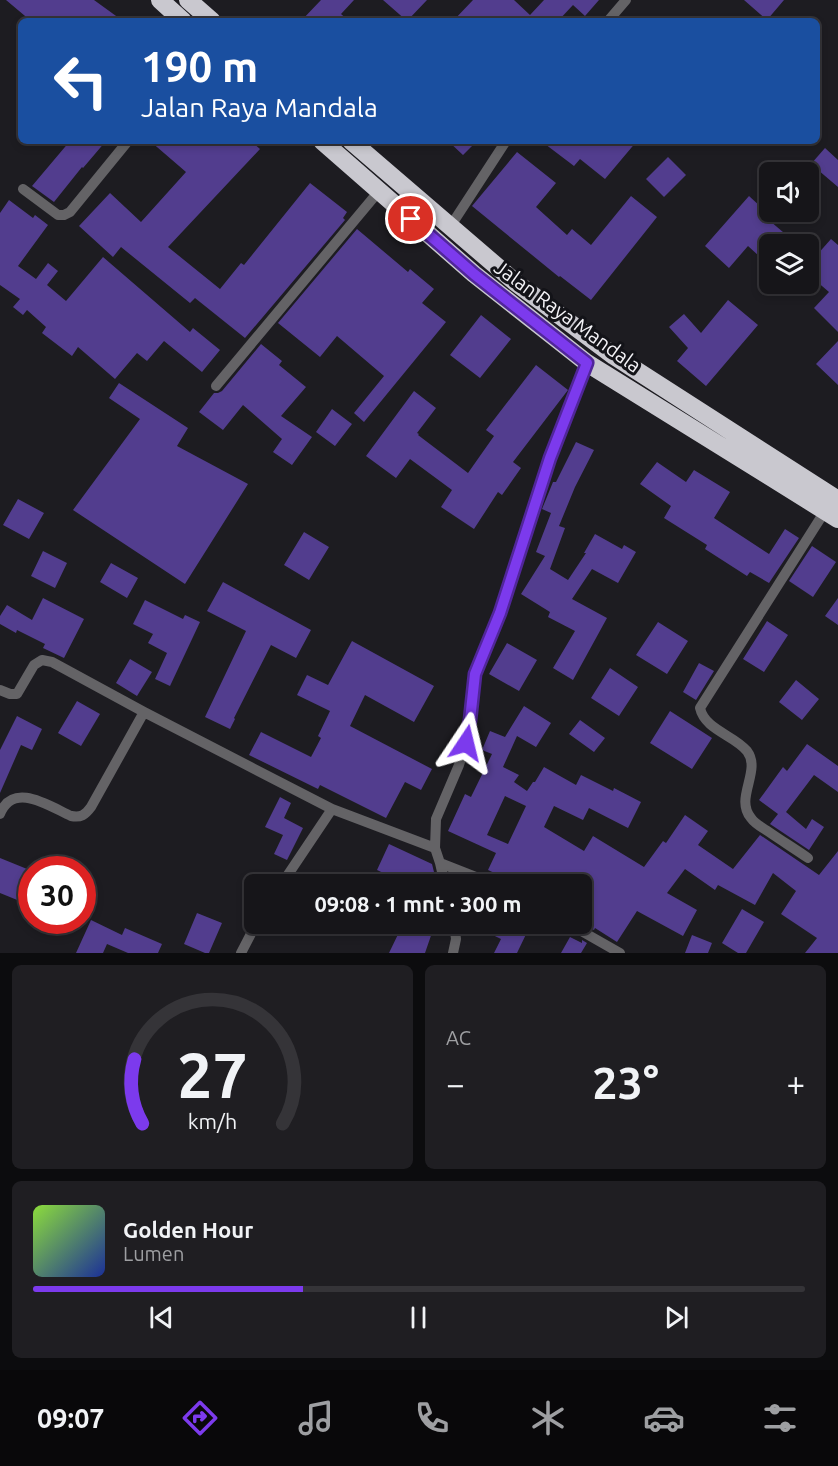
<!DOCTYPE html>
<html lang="id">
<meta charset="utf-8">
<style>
body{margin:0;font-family:Ubuntu,sans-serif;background:#1f1e22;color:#f1f3f6;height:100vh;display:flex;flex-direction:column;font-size:22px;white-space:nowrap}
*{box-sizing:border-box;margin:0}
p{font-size:20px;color:#9e9fa2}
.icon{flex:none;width:33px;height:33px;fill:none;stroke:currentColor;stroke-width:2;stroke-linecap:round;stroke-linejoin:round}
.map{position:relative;height:953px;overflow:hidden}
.drawer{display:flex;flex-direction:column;gap:12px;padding:12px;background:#0c0c0e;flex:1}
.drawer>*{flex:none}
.hud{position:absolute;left:18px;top:18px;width:802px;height:126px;border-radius:9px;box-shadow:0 3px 9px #0003,0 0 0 2px #353438;background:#1a4fa0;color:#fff;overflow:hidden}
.buttons{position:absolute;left:759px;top:162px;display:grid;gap:12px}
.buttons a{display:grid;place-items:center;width:60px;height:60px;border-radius:9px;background:#161519;box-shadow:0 3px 9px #0003,0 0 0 2px #353438;font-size:30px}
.speed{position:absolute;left:18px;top:856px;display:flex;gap:12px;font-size:30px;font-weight:700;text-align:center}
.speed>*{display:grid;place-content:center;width:78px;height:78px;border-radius:50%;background:#161519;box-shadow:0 3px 9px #0003,0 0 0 2px #353438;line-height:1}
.speed .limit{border:9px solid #d22;background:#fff;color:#111}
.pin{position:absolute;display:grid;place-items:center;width:51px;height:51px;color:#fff;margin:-26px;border:3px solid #fff;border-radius:50%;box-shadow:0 2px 6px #0007}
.me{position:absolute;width:66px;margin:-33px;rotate:10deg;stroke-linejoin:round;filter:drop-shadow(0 0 4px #0008)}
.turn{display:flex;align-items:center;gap:21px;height:126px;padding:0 24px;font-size:27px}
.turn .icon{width:78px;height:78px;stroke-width:2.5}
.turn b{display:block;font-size:42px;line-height:51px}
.big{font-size:45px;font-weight:700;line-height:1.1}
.drawer .tile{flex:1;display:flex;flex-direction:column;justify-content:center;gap:9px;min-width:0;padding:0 21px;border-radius:9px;background:#1f1e22}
.drawer .dial{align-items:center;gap:0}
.dial svg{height:156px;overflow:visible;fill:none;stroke:#353438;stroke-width:7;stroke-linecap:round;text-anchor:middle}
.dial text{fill:#f1f3f6;stroke:none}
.song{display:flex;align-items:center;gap:18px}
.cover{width:72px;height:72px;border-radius:9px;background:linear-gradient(135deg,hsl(90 70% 55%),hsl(230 70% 35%))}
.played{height:6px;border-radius:3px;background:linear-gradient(90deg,#7c3aed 35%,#353438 35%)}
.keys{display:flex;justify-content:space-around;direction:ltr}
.heat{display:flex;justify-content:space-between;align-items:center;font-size:33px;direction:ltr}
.drawer .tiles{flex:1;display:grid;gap:12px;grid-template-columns:1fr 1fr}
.tile:last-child{grid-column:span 2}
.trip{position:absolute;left:244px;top:874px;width:348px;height:60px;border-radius:9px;background:#161519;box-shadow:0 3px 9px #0003,0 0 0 2px #353438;font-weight:700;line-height:60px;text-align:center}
.tab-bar{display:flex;height:96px;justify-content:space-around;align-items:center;background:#09080a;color:#9e9fa2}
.tab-bar .icon{width:42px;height:42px}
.tab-bar .selected{color:#7c3aed}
.tab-bar b{font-size:27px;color:#f1f3f6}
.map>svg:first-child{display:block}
.building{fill:#523d8e;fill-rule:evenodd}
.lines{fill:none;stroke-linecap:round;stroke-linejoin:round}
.street{stroke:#646366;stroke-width:10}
.highway{stroke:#c9c8cf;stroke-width:18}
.route-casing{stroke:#51269a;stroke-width:15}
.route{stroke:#7c3aed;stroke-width:10}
.labels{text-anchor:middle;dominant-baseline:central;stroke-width:6;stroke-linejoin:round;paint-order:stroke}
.street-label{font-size:20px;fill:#f4f3f7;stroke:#131318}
</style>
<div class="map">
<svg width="838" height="953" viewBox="0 0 838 953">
<rect width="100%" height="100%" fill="#1d1c21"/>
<path class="building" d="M6,0H94L123,21H31Z
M321,0H354L341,14L349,21H301Z
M383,0H427L407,21Z
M473,0H514L530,15L544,0H599L585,16L573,5L558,21H453Z
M744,0H784L767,20Z
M70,141H106L83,168L82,167L54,202L32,186Z
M150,141H251L260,149L168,247L220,289L241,263L244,265L310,183L347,212L343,218L345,220L245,338L195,298L190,303L121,247L113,257L79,226L110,193L141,222L186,172Z
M448,141H477L463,155Z
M541,141H637L605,179L580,159L574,166Z
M825,148L838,160V187L811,164Z
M517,152L556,183L536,207L567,235L572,229L591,245L631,196L657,217L591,300L560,276L559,277L472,206Z
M668,157L686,175L664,197L646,179Z
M749,196L773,218L770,221L797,244H770V266L748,246L729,268L705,246Z
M9,200L33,218L35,215L48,225L18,266L36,279L48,263L58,271L47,285L66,301L103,257L190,332L193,328L220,350L202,372L164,341L147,361L137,353L115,379L78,347L72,356L42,333L46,327L27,310L23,315L13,307L20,299L0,285V213Z
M357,229L408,272L410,269L434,289L422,303L446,322L364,422L354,413L384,376L337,336L320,357L278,323Z
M831,239L838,245V332L814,308L829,292L808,274V265Z
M728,300L758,325L706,386L677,361L688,348L669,327L684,314L701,333Z
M481,315L511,339L480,378L450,355Z
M838,341V385L816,364Z
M261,344L282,361L279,365L306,387L281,416L312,437L292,465L273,452L282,439L243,405L223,430L199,412L214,393H218L222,391Z
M536,365L568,390L513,462L521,468L502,495L498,492L474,529L441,507L452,490L410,459L396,478L366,456L414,391L436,408L417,433L419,434L418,435L468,473L494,436L486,430Z
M119,383L188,428L177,446L248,484L185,584L73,510L140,419L109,398Z
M332,409L352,424L335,446L316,432Z
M576,442L594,450L575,487L559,526L565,528L550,569L568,580L586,553H584L595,534L622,549L624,545L636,552L618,583L592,569L572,599L607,618L573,680L553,668L575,631L548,617L550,612L521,594L545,556L536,552L551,513L542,509L553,482H556Z
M657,462L686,482L694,470L730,492L714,518L769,554L785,529L799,538L769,583L750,572L747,576L705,549L707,545L664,518L671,506L640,484Z
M18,499L44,513L29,539L3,525Z
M304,532L329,547L309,580L284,565Z
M812,546L836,562L813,597L789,581Z
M43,551L67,563L55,588L31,576Z
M111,563L138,578L127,598L100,582Z
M223,582L311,630L296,658L271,645L234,718L235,719L230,729L205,717L246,631L207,611Z
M43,598L84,619L64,658L43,648L45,644L17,630L16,633L0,624V616L7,605L32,620Z
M838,598V625L825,616Z
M145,600L183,619L185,615L200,622L170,686L155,679L167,653L148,643L153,634L133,624Z
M767,621L788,635L764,672L743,659Z
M658,622L688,641L667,674L636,655Z
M352,641L434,686L414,722L365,695L350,726L432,769L421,790L405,782L386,818L320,785L318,789L249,755L261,732L311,757L321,738L318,736L330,711L297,695L307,675L328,685Z
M507,643L537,660L519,691L489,674Z
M130,659L152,672L137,696L116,683Z
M699,663L714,671L696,700L683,692Z
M610,668L638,687L619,716L591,698Z
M796,680L819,699L802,720L779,702Z
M77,701L100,714L81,746L58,733Z
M524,706L551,723L536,747L517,736L503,767L519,775L514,782L527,791L533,782H535L544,767L576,785L581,775L613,791L614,788L641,802L628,828L589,808L583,820L554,806L544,827L584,851L593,836L644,867L663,841L666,843L685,815L708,831L698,845L733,869L760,835L819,875L838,851V953H805L817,938L781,914L796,891L773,873L755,905L718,885L715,890L685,869L667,893L697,910L683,936L637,911L617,942L595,928L594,930L582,923V885H520L488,870L496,853L448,831L465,794L471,797L492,754L482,750L490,731L505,737ZM505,796L526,806L508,844L487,835Z
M670,711L712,738L692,769L650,743Z
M17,716L42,729L32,750L21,745L0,793V750Z
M580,720L605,738L594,752L569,734Z
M807,744L838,766V792L814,775L786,812L806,829L812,819L824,827L809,850L770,824L778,814L759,800L783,767L787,771Z
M280,797L291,803L284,818L303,828L287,860L274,854L283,835L265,827Z
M389,844L432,864L435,876L431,885H409L377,870Z
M0,858L32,871V906L0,893Z
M742,909L764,922L746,953H738L722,943Z
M197,913L222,923L209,953H205L184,944Z
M91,920L122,935L125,928L162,944L158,953H128L107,944L103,953H76Z
M403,924H435L425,953H389Z
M470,924H531L517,953H494L501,939Z
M692,935L712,943L708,953H685Z
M570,937L582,943V940L587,943L581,953H561Z"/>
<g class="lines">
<path class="street" d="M608,21L626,0
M23,189L58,215H64L70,212L128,141
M450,227L506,141
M216,386L379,191
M0,690L10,694H17L34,665L42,660L52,662L144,712L332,809L435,848
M0,814C13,781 49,806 71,816C81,818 85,815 91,807L144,712
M808,858C795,849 782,841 769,832C763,828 755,824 751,818C734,798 762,771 747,751C734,735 705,730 700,708L825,511
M440,863L496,885
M281,885L332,809
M445,885L440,863L435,848L436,819L459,765L466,743L470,720L475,674L500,613L550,458L587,363
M569,924L620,953
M241,953L256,924
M453,953L456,939L454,924"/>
<path class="highway" d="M160,0L183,21
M188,0L212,21
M322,141L474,274L587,363L838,519
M351,141L515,282L614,356L838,500"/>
</g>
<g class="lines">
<defs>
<path id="route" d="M411,219L474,274L587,363L550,458L500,613L475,674L470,720L466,743"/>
</defs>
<use href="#route" class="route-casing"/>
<use href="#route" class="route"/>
</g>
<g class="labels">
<g class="street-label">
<text transform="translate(568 316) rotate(36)">Jalan Raya Mandala</text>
</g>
</g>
</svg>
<div class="buttons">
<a><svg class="icon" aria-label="sound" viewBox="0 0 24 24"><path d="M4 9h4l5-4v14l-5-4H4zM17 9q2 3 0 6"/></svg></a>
<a><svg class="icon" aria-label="layers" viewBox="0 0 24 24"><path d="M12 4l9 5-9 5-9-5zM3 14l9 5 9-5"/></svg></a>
</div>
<div class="speed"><div class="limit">30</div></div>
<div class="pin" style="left:411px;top:219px;background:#d93025"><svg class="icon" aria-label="arrive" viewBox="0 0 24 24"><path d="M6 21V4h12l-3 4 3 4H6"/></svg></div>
<svg class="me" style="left:466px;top:743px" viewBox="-20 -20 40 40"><path d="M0-17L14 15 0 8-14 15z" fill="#7c3aed" stroke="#fff" stroke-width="4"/></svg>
<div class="trip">09:08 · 1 mnt · 300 m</div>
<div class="hud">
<div class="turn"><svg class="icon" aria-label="left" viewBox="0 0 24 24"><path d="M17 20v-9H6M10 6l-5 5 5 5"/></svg><div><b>190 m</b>Jalan Raya Mandala</div></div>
</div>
</div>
<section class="drawer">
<div class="tiles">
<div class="tile dial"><svg viewBox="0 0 100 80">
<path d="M14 69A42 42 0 1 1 86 69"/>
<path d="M14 69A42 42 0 0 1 10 36" stroke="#7c3aed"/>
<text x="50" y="56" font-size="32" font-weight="700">27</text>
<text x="50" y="72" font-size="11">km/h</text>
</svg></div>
<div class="tile"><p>AC</p>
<div class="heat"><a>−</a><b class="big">23°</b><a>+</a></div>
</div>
<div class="tile">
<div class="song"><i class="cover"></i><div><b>Golden Hour</b><p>Lumen</p></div></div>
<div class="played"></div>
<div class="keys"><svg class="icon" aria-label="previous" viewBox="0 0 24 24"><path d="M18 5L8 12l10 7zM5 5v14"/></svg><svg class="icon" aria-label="pause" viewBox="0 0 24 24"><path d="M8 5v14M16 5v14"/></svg><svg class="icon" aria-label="next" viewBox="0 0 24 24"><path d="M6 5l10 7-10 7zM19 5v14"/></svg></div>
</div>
</div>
</section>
<nav class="tab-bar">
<b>09:07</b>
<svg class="icon selected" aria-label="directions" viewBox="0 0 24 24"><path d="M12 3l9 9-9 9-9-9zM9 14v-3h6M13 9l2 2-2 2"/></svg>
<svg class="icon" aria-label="music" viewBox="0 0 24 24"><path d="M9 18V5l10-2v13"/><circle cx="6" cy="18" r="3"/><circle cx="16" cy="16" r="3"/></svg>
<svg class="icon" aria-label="phone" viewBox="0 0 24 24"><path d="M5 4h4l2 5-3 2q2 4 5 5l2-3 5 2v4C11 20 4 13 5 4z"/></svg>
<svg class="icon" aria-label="climate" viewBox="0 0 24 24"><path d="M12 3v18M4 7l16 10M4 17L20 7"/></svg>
<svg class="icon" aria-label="car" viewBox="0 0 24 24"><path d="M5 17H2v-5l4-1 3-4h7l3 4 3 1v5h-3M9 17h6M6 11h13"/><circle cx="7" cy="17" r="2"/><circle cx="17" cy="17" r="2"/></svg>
<svg class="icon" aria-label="filters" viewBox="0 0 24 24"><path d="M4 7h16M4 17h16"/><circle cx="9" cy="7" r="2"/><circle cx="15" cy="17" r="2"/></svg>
</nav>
